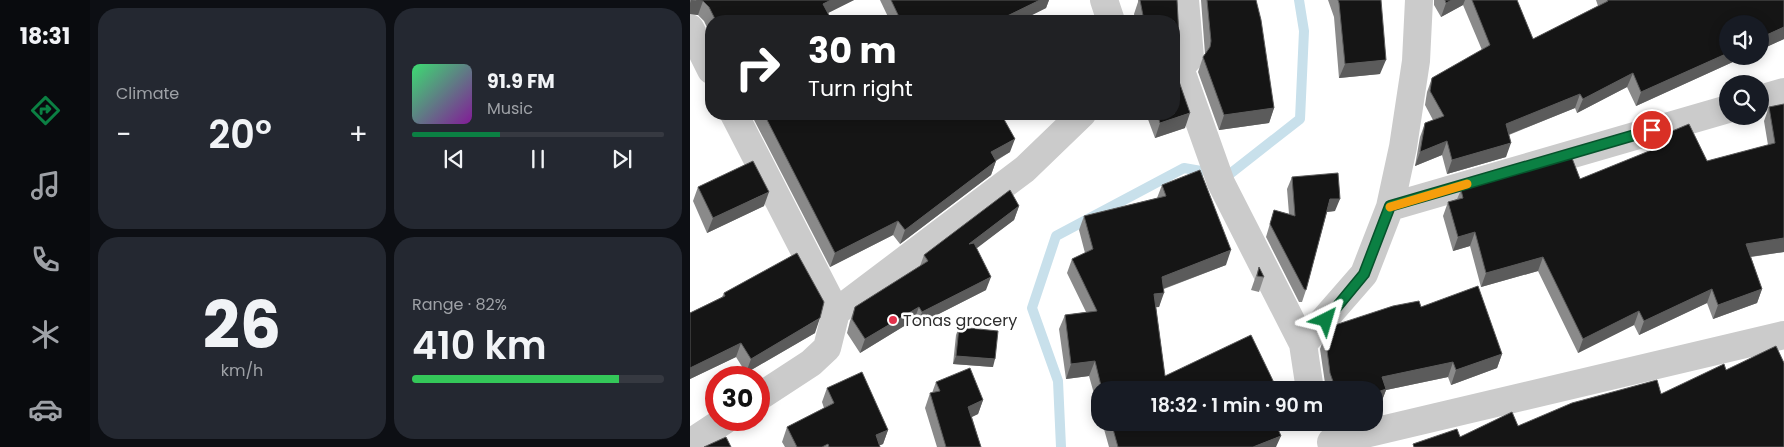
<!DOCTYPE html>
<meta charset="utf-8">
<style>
body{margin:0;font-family:Poppins,sans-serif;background:#242831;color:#f1f3f6;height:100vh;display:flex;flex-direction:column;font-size:19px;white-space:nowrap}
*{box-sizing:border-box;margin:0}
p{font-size:16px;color:#9ea1a6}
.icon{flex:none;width:28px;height:28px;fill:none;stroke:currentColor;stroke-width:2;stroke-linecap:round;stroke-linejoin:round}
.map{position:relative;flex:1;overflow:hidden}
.sheet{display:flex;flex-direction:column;gap:8px;padding:8px;background:#0d0f14;width:600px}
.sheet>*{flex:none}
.hud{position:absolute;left:15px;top:15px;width:475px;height:105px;border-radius:20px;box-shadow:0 2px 12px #0003;background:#202124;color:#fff;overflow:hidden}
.controls{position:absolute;left:1029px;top:15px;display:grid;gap:10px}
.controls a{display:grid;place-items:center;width:50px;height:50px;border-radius:50%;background:#171b24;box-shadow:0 2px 12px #0003;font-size:25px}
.speed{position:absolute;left:15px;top:366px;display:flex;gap:10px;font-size:25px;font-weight:700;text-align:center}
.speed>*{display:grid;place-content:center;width:65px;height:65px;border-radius:50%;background:#171b24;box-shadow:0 2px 12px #0003;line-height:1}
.speed .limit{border:8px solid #d22;background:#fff;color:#111}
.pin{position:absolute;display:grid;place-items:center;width:42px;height:42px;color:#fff;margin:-21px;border:2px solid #fff;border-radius:50%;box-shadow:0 1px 5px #0007}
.me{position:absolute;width:55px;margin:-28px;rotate:40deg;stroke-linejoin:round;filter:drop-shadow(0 0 4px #0008)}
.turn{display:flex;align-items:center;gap:18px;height:105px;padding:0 20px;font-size:22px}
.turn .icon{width:65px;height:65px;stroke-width:2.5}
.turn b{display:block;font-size:35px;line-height:42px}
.big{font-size:38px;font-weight:600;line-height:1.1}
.sheet .tile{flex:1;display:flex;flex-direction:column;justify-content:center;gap:8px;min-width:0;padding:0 18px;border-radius:20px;background:#242831}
.sheet .dial{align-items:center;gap:0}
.dial b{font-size:65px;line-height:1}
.song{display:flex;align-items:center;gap:15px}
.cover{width:60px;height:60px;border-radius:8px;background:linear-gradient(135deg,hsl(140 70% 55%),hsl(290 70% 35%))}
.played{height:5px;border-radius:2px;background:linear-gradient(90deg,#0b8043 35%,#363941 35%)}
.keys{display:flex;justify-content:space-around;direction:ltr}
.heat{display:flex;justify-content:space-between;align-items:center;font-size:28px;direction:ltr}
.charge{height:8px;border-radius:4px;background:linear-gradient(90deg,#34c759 82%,#363941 0)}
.sheet .tiles{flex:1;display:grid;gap:8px;grid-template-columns:repeat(2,1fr)}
.trip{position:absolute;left:401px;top:381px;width:292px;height:50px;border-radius:20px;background:#171b24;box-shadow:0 2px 12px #0003;font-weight:600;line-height:50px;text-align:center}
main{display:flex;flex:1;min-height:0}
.menu{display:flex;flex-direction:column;width:90px;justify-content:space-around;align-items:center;background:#090b0e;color:#9ea1a6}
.menu .icon{width:35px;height:35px}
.menu .on{color:#0b8043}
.menu b{font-size:22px;color:#f1f3f6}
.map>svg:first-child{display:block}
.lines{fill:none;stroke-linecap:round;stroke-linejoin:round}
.stream{stroke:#c8e0eb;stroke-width:10}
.minor{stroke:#cbcbcb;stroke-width:28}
.wall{fill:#8a8a8a}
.shaded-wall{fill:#5b5b5b}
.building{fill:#151515;stroke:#5b5b5b}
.route-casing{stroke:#07532c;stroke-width:12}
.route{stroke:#0b8043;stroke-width:9}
.slow{stroke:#f59e0b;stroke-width:9}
.poi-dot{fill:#e4324c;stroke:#fff;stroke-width:2}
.labels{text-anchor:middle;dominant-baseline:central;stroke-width:5;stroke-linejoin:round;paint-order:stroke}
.poi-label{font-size:16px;fill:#2e2e2e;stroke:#fff;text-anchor:start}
</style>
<main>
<nav class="menu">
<b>18:31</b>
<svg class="icon on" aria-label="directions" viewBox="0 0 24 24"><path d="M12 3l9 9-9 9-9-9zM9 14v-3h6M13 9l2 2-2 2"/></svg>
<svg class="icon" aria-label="music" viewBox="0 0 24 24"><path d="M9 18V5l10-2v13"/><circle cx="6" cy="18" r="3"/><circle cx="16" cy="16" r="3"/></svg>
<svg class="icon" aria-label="phone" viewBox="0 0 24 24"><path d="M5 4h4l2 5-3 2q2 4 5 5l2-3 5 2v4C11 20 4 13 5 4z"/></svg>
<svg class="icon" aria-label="climate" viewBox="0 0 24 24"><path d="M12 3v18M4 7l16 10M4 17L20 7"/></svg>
<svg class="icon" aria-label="car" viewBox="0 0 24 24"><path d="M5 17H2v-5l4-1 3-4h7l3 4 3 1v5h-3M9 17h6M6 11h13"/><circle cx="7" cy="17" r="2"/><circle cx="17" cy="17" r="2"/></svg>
</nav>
<section class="sheet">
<div class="tiles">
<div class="tile"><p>Climate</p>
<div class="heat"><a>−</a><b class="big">20°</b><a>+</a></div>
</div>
<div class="tile">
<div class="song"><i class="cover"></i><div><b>91.9 FM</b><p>Music</p></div></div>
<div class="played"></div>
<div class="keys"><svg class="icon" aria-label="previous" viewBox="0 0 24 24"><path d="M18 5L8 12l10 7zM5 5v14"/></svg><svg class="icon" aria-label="pause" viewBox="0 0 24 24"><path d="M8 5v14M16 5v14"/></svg><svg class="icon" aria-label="next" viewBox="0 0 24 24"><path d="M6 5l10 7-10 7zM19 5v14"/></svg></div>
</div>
<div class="tile dial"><b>26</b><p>km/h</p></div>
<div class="tile"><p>Range · 82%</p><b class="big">410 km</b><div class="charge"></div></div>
</div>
</section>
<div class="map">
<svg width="1094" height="447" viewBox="0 0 1094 447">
<rect width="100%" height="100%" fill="#fff"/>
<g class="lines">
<path class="stream" d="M536,177L610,119L614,31L609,0
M371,447L368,381L342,308L366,236L494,168L511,171"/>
<path class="minor" d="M414,0L421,21
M0,28L21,70
M490,68L531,183L613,344
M484,70L490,68L500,57L495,0
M1070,99L1094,92
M44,114L146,312L137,348L121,363L69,397
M700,207L1038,109
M146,312L335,169L392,114
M620,390L613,344L674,274L700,207L713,147L726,61L729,0
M641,442L1094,335
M0,443L35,420"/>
</g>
<path class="wall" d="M0,0H164L138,13L142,21H21V36L14,21L8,15L0,14Z
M190,0H359L356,8L330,21H200Z
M448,0H487L489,37L484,52V21H445L444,14L448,2Z
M511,0H566L584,108L579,123L529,130L508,72L513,57L515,54Z
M638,0H691L690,74L649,78L644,17Z
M744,0H827L843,39L908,6L906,0H1094V39L1070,50V24L1038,56H1056L946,106L937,87L887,113L885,108L819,135L816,157L757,174L752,155L725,166L730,137L735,123L743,120L735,105L737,92L742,78L792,50L773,5L751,17L744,5Z
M1094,104V252L1061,257L1072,289L1067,303L1023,319L1017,303L949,335L944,325L888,353L848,271L791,287L780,246L763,251L753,216L758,202L767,199L771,190L890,179L970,147L975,134L1017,161L1078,145L1074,121L1079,107Z
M61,114H311L320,152L306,161L301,175L210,244L203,235L140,267Z
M456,114H484L495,128L465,138Z
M602,177L645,211L637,212L616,290L612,302H609L576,237L584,210L599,214L597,189Z
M472,185L536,265L474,289L469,307H466L475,376L587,389L586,390H410V415L399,376L376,379L369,329L375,315L396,312L377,273L382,259L395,253L389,230L394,216L467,198Z
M8,187L74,206L17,233L3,201Z
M329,206L324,220L286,248L296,290L227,325L224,320L170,353L157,333L160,321L165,307L230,266L234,255Z
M569,267L574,277L569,292L561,290Z
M34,293L125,333L56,373L46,357L0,379V313L32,297Z
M731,307L812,354L807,368L761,385L758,377L696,390L691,403L685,390H636L630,349L635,335Z
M269,327L303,367L263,364L266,335Z
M246,382L293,400L288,414L282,417L291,447H247L235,408L240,393H242Z
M137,388L198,430L193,444L190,445V447H95L92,442L97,427L134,408L132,402Z
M412,422H585L586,447H419Z"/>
<path class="shaded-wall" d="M1,0L13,1L8,15L0,14V3Z
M141,0H164L128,18L133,4Z
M350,0H359L356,8L330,21H307Z
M762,0H775L773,5L751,17L756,3Z
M79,16L77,21H67Z
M1094,27V39L1070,50V38Z
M489,37L484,52V40Z
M1038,53V56H1056L946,106L951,92Z
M696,60L690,74L649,78L655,64Z
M943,73L937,87L887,113L893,99Z
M890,94L885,108L810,138L816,124Z
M584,108L579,123L529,130L534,115Z
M500,113L495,128L465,138L470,123Z
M325,139L320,152L296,166L301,152Z
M757,141L752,155L725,166L730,152Z
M821,143L816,157L757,174L762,160Z
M306,161L301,175L210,244L215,230Z
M79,192L74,206L17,233L23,218Z
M640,199H650L645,211L636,212Z
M329,206L324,220L274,258L279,244Z
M208,221L203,235L140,267L145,253Z
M785,232L780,246L763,251L768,237Z
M1094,238V252L1051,258L1056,244Z
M541,250L536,265L467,291L472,277Z
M853,257L848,271L791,287L796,273Z
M301,277L296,290L227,325L232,312Z
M1022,289L1017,303L949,335L954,321Z
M1072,289L1067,303L1023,319L1028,305Z
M474,293L469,307L459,308L464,294Z
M229,307L224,320L170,353L175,339Z
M949,311L944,325L888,353L893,339Z
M130,318L125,333L56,373L61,359Z
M51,343L46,357L0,379V368Z
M812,354L807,368L761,385L766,370Z
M266,356L305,359L303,367L263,364Z
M405,361L399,376L376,379L381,364Z
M763,362L758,377L696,390L691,403L685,405V393L692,377Z
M293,400L288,414L273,421L278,407Z
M198,430L193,444L186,447V435Z
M591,436L586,447H563Z"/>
<path class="building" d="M6,0H141L133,4L142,21H82L79,16L67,21H26L19,7L13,1Z
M201,0H350L307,21H211Z
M450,0H487L489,37L484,40V21H454Z
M517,0H566L571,20L584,108L534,115L513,57L520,47L521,41Z
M648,0H691L696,60L655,64L649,3Z
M755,0H762L756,3Z
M782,0H827L843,39L918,1L917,0H1094V27L1070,38V24H1038V53L951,92L943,73L893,99L890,94L816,124L821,143L762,160L757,141L730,152L735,123L754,116L740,91L742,78L800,45Z
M484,69L485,70L500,113L470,123L467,114H484Z
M1094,104V238L1056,244L1072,289L1028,305L1022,289L954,321L949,311L893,339L853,257L796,273L785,232L768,237L758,202L773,198L771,190L882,158L890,179L979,143L975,134L999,124L1017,161L1085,143L1079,107Z
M74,114H311L325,139L301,152L306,161L215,230L208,221L145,253Z
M63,161L79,192L23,218L8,187Z
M510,170L541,250L472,277L474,293L464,294L475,376L561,335L587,389L585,390H412L405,361L381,364L375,315L407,311L382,259L403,249L394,216L476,196L472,185Z
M648,173L650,199H640L616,290L614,289L580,224L584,210L605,216L602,177Z
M320,190L329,206L279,244L284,243L301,277L232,312L229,307L175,339L162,319L165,307L238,261L234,255Z
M107,253L134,302L130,318L61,359L51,343L0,368V313L35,296L34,293Z
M569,267L574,277L567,276Z
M788,286L812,354L766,370L763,362L692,377L696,389L685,393V390H646L640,373L635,335L642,326L703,306L729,301L731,307Z
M269,327L308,331L305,359L266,356Z
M1086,346L1094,363V447H724L723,444L767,429L770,437L822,412L828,426L882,403L967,380L971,394L1034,364L1036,370Z
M280,368L293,400L278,407L291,447H256L240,393L250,391L246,382Z
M172,372L198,430L186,435L190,447H139L138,444L132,447H107L97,427L144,403L137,388Z
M421,422H585L591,436L563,447H428Z
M36,437L41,447H14Z"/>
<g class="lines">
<defs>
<path id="route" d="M636,320L674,274L700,206L962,130"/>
</defs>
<use href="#route" class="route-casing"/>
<use href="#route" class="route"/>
<path class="slow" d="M700,207L777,184"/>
</g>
<circle class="poi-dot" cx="203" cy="320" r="5"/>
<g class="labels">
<g class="poi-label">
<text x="213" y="320">Tonas grocery</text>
</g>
</g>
</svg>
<div class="controls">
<a><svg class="icon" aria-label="sound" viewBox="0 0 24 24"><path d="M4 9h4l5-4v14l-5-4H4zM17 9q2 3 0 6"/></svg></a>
<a><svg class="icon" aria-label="search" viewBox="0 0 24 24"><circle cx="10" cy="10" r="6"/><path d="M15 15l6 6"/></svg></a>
</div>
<div class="speed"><div class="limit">30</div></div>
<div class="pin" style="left:962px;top:130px;background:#d93025"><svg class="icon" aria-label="arrive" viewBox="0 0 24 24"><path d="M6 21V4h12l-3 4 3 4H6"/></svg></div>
<svg class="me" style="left:636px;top:320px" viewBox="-20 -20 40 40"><path d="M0-17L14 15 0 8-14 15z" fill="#0b8043" stroke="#fff" stroke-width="4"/></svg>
<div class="trip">18:32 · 1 min · 90 m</div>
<div class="hud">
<div class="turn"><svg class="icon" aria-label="right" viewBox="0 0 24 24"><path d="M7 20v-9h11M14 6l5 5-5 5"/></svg><div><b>30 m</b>Turn right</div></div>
</div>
</div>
</main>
